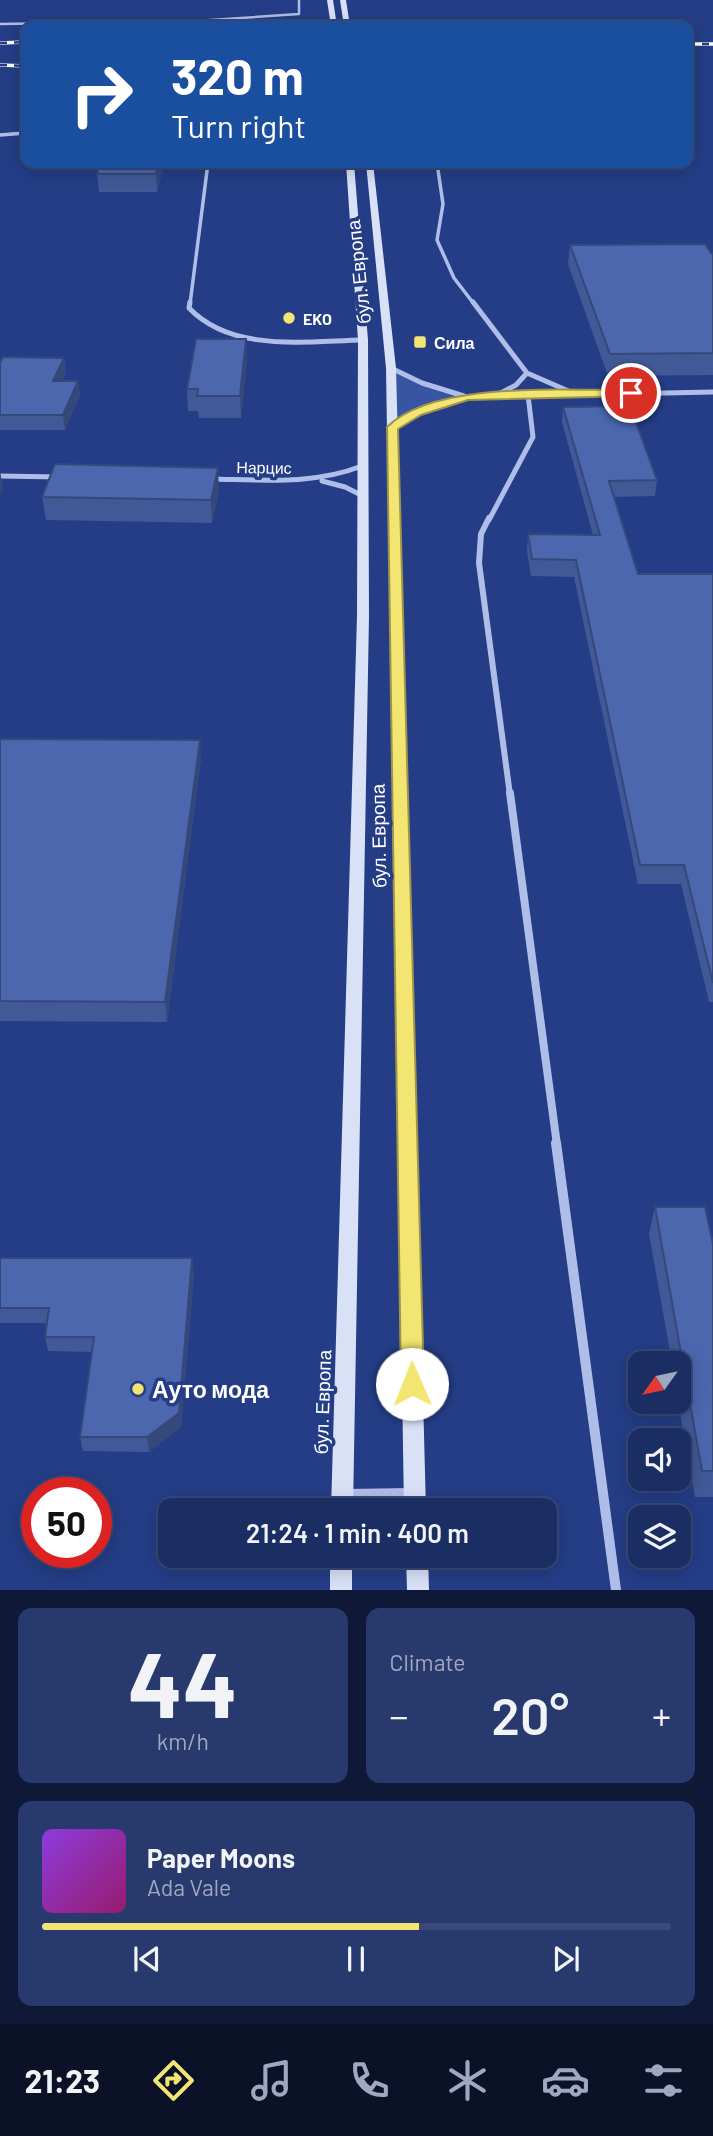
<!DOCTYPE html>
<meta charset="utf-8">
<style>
body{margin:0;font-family:Barlow,sans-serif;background:#283a6d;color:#f1f3f6;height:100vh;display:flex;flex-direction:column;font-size:26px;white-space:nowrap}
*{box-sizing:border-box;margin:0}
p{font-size:23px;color:#a0a8bf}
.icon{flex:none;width:38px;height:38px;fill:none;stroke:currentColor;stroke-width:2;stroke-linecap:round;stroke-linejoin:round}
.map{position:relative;height:1590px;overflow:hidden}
.sheet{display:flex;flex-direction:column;gap:18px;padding:18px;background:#0f1937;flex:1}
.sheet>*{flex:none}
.banner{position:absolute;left:21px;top:21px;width:672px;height:147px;border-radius:14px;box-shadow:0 4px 18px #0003,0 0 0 2px #394a78;background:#1a4fa0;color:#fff;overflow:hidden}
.needle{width:46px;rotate:237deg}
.tools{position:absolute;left:628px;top:1351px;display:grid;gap:14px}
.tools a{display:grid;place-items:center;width:63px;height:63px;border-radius:14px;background:#1b2e64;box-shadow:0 4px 18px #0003,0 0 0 2px #394a78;font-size:35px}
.speed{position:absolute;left:21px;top:1477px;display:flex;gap:14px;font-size:35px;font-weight:700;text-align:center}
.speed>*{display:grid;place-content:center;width:91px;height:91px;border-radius:50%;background:#1b2e64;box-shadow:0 4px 18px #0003,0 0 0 2px #394a78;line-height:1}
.speed .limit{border:10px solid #d22;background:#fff;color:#111}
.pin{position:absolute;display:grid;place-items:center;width:60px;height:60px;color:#fff;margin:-30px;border:4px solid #fff;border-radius:50%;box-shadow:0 2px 7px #0007}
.me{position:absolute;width:77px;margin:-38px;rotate:359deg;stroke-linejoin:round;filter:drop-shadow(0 0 5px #0008)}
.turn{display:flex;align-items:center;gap:24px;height:147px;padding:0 35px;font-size:32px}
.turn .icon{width:91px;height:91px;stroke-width:2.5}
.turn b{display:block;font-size:49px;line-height:60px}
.big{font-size:52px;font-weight:600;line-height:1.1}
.sheet .card{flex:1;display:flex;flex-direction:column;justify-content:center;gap:10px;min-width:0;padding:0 24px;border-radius:14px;background:#283a6d}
.sheet .dial{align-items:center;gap:0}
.dial b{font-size:91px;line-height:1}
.song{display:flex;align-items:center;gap:21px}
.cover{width:84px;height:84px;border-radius:10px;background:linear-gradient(135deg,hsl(270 70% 55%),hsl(320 70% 35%))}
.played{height:7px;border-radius:4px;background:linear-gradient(90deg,#f3e572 60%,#394a78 60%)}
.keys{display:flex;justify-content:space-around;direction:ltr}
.heat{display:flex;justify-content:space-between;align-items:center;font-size:38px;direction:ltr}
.sheet .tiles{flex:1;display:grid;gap:18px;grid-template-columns:1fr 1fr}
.card:last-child{grid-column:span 2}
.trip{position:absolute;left:158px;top:1498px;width:399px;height:70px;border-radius:14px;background:#1b2e64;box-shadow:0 4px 18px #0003,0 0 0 2px #394a78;font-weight:600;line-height:70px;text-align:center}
.tabs{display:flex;height:112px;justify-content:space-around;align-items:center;background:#0b1228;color:#a0a8bf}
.tabs .icon{width:49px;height:49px}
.tabs .active{color:#f3e572}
.tabs b{font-size:32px;color:#f1f3f6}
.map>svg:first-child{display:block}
.green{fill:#3855a3}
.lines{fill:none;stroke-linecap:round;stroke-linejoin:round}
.street-far5{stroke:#afbee9;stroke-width:2.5}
.street-far4{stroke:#afbee9;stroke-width:3.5}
.street-far3{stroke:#afbee9;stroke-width:5}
.street-far2{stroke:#afbee9;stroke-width:6}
.street-far1{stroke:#afbee9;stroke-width:8}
.street{stroke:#afbee9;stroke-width:10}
.secondary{fill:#d9e1f7;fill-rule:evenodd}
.rail-casing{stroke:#fff;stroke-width:3.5}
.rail{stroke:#243d86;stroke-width:2.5;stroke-dasharray:7;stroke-linecap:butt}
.wall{fill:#415996}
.shaded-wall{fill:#35487a}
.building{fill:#4c67ae;stroke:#35487a;stroke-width:2}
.route{fill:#f3e572;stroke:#9e954a;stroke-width:2}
.poi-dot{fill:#f3e572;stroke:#243d86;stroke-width:2.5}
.labels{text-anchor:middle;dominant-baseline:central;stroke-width:7;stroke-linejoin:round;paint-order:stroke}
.far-poi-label{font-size:16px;font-weight:bold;fill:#fff;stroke:#243d86;text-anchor:start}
.far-street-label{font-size:16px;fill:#fff;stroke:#243d86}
.street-label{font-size:19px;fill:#fff;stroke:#243d86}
.near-poi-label{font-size:23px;font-weight:bold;fill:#fff;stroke:#243d86;text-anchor:start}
</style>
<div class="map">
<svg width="713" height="1590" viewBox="0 0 713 1590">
<rect width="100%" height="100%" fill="#243d86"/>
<path class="green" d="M391,368L422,383L468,397L417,412L393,427Z"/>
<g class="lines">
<path class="street-far5" d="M0,24L196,21L299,14V0
M11,134L26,133"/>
<path class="street-far4" d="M0,135L26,133
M437,163L443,204L437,240L454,278L474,304
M190,304L208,163"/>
<path class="street-far3" d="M190,302L189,308C232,353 306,341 363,340
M473,302L527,373L573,393
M391,368L422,383L464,396
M497,395L516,385L527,373
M393,427L417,412L468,397L713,392
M0,476L59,477
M211,479C263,480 313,485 362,466
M322,481L345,487L361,495
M489,520L533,437L528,395"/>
<path class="street-far2" d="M489,518L481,534L479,563L510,795"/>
<path class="street-far1" d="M510,793L557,1145"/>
<path class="street" d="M556,1143L616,1590
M346,1494L411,1493"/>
<path class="secondary" d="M327,0H333L337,26H331Z
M340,0H346L350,26H344Z
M346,163H354L368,340L369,616L353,1510H331L357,616L358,340Z
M366,163H373L396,368L426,1510H404L386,368Z
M330,1556H352V1590H330Z
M406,1556H428L429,1590H407Z"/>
<defs>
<path id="rail" d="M0,43L26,42
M688,44H713
M0,65L26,66"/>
</defs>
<use href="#rail" class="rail-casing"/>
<use href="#rail" class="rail"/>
</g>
<path class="wall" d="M164,163L157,192H99L97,174Z
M570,245L713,253V375L608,376L568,264Z
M64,358L66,372L62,381H78L80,395L65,430H0V363Z
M247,360L241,418H199L198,411H188L187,389Z
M563,407L657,480L655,496L614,497L638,574H713V1002H709L681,884H638L574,577L531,576L527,551L528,534L593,535L562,422Z
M219,490L212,523L46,520L42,497Z
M0,739L201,758L167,1022L0,1021Z
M655,1207L713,1244V1497H695L678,1402L679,1363H672L649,1234Z
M0,1258L194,1273L181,1427L149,1452L83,1451L80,1437L92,1352L48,1351L45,1337L47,1323H0Z"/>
<path class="shaded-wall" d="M158,163H164L157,192L156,174Z
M246,339L247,360L241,418L240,396Z
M64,358L66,372L55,395L53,381Z
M78,381L80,395L65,430L63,415Z
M218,468L219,490L212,523L211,500Z
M0,470L3,489L0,495Z
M200,740L201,758L167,1022L165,1002Z
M192,1258L194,1273L181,1427L149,1452L147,1437Z"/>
<path class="building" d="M100,163H158L156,174H97Z
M705,244L711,253H713V353L610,354L570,245Z
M196,339H246L240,396H197L198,389H187Z
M3,357L64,358L53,381H78L63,415H0V363Z
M630,406L657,480L609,481L638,574H713V983L684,865H640L576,560L532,559L528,534L600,535L563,407Z
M55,464L218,468L211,500L42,497Z
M0,739L200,740L165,1002L0,1001Z
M655,1207H705L713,1244V1471H702Z
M0,1258H192L179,1413L147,1437H80L94,1337H45L49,1308H0Z"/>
<path class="route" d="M631,390L635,391V396L468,400L421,415L398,429L424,1384L421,1391L412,1394L404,1391L401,1384L387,427C435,380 566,391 631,390Z"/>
<g class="poi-dot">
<circle cx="289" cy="318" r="7"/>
<rect x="413" y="335" width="14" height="14" rx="3.5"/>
<circle cx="138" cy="1389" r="7"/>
</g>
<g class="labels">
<g class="far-poi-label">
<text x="303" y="318">EKO</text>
<text x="434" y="342">Сила</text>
</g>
<g class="far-street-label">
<text transform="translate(264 467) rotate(1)">Нарцис</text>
</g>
<g class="street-label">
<text transform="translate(358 272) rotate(-96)">бул. Европа</text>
<text transform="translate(378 836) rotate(-91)">бул. Европа</text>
<text transform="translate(322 1402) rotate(-88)">бул. Европа</text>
</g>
<g class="near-poi-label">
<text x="152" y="1389">Ауто мода</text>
</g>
</g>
</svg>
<div class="tools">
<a><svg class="needle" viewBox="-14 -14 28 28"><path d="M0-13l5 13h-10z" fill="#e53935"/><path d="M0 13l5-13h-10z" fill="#a0a8bf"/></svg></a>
<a><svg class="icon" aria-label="sound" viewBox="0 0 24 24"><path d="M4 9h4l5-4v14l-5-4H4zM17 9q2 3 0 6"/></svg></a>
<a><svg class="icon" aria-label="layers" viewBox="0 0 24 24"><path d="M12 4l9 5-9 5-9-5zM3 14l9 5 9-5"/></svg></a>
</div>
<div class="speed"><div class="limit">50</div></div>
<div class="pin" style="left:631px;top:393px;background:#d93025"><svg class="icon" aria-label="arrive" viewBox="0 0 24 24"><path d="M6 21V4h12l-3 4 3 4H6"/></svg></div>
<svg class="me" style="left:412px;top:1384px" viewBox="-20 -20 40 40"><circle r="19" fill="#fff"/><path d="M0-13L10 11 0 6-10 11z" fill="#f3e572"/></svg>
<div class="trip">21:24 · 1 min · 400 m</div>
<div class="banner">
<div class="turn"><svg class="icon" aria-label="right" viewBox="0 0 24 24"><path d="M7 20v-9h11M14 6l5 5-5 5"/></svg><div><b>320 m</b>Turn right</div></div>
</div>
</div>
<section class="sheet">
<div class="tiles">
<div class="card dial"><b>44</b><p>km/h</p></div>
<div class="card"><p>Climate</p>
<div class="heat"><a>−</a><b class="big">20°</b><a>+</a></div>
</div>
<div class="card">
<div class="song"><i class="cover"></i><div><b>Paper Moons</b><p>Ada Vale</p></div></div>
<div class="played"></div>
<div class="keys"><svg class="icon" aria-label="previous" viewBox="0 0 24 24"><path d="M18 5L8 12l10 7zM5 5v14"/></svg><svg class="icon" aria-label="pause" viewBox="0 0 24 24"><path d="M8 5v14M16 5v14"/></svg><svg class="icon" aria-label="next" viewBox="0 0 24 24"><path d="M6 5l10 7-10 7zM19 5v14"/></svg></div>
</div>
</div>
</section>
<nav class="tabs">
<b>21:23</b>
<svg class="icon active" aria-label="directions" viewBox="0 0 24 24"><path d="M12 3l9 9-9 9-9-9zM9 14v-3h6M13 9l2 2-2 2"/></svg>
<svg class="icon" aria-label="music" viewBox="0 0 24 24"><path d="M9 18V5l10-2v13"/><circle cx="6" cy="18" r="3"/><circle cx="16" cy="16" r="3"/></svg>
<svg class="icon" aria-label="phone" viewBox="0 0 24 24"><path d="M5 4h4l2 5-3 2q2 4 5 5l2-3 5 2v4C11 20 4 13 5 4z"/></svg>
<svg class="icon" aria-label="climate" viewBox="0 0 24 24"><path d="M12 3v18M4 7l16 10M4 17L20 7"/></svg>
<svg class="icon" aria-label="car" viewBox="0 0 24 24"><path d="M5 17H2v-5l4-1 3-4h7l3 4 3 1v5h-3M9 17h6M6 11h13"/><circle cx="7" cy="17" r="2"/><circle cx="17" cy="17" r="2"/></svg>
<svg class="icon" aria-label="filters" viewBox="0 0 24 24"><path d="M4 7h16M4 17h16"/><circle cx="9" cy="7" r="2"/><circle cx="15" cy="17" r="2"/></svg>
</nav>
